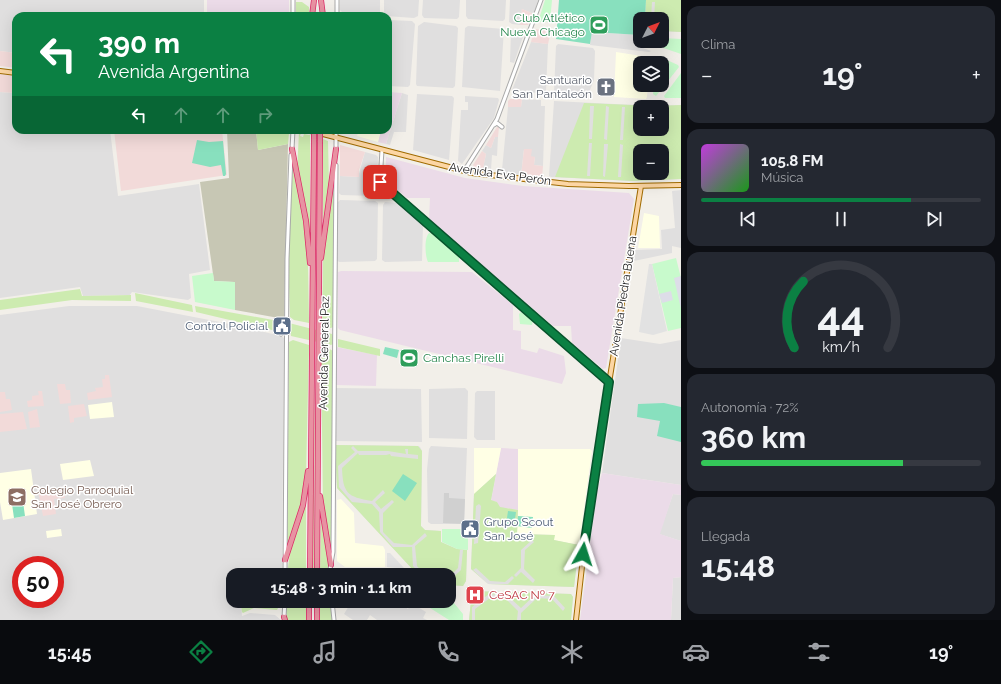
<!DOCTYPE html>
<html lang="es">
<meta charset="utf-8">
<style>
body{margin:0;font-family:Raleway,sans-serif;background:#242831;color:#f1f3f6;height:100vh;display:flex;flex-direction:column;font-size:15px;white-space:nowrap}
*{box-sizing:border-box;margin:0}
p{font-size:13px;color:#9ea1a6}
.icon{flex:none;width:22px;height:22px;fill:none;stroke:currentColor;stroke-width:2;stroke-linecap:round;stroke-linejoin:round}
.map{position:relative;flex:1;overflow:hidden}
.panel{display:flex;flex-direction:column;gap:6px;padding:6px;background:#0d0f14;width:320px}
.panel>*{flex:none}
.top-card{position:absolute;left:12px;top:12px;width:380px;height:122px;border-radius:12px;box-shadow:0 4px 16px #0002;background:#0b8043;color:#fff;overflow:hidden}
.needle{width:26px;rotate:48deg}
.controls{position:absolute;left:633px;top:12px;display:grid;gap:8px}
.controls a{display:grid;place-items:center;width:36px;height:36px;border-radius:8px;background:#171b24;box-shadow:0 4px 16px #0002;font-size:20px}
.speed{position:absolute;left:12px;top:556px;display:flex;gap:8px;font-size:20px;font-weight:700;text-align:center}
.speed>*{display:grid;place-content:center;width:52px;height:52px;border-radius:50%;background:#171b24;box-shadow:0 4px 16px #0002;line-height:1}
.speed .limit{border:6px solid #d22;background:#fff;color:#111}
.pin{position:absolute;display:grid;place-items:center;width:34px;height:34px;color:#fff;margin:-17px;border-radius:8px;box-shadow:0 2px 6px #0006}
.me{position:absolute;width:44px;margin:-22px;rotate:6deg;stroke-linejoin:round;filter:drop-shadow(0 0 3px #0008)}
.turn{display:flex;align-items:center;gap:14px;height:84px;padding:0 20px;font-size:18px}
.turn .icon{width:52px;height:52px;stroke-width:2.5}
.turn b{display:block;font-size:28px;line-height:34px}
.lanes{display:flex;align-items:center;height:38px;padding:0 20px;background:#0003;justify-content:center;gap:20px;direction:ltr}
.lanes .off{opacity:.35}
.big{font-size:30px;font-weight:700;line-height:1.1}
.panel .widget{flex:1;display:flex;flex-direction:column;justify-content:center;gap:6px;min-width:0;padding:0 14px;border-radius:12px;background:#242831}
.panel .dial{align-items:center;gap:0}
.dial svg{height:104px;overflow:visible;fill:none;stroke:#363941;stroke-width:7;stroke-linecap:round;text-anchor:middle}
.dial text{fill:#f1f3f6;stroke:none}
.song{display:flex;align-items:center;gap:12px}
.cover{width:48px;height:48px;border-radius:6px;background:linear-gradient(135deg,hsl(290 70% 55%),hsl(120 70% 35%))}
.played{height:4px;border-radius:2px;background:linear-gradient(90deg,#0b8043 75%,#363941 75%)}
.keys{display:flex;justify-content:space-around;direction:ltr}
.heat{display:flex;justify-content:space-between;align-items:center;font-size:22px;direction:ltr}
.charge{height:6px;border-radius:3px;background:linear-gradient(90deg,#34c759 72%,#363941 0)}
.trip{position:absolute;left:226px;top:568px;width:230px;height:40px;border-radius:12px;background:#171b24;box-shadow:0 4px 16px #0002;font-weight:700;line-height:40px;text-align:center}
.tabs{display:flex;height:64px;justify-content:space-around;align-items:center;background:#090b0e;color:#9ea1a6}
.tabs .icon{width:28px;height:28px}
.tabs .on{color:#0b8043}
.tabs b{font-size:18px;color:#f1f3f6}
main{display:flex;flex:1;min-height:0}
.map>svg:first-child{display:block}
.residential{fill:#e0dfdf;fill-rule:evenodd}
.commercial{fill:#f2dad9}
.industrial{fill:#ebdbe8}
.education{fill:#ffffe5}
.religious{fill:#d0d0d0}
.construction{fill:#c7c7b4}
.grass{fill:#cdebb0;fill-rule:evenodd}
.park{fill:#c8facc}
.pitch{fill:#88e0be}
.parking{fill:#e2e2e2}
.plaza{fill:#dddde8}
.lines{fill:none;stroke-linecap:round;stroke-linejoin:round}
.minor-casing{stroke:#a9a9a9;stroke-width:5}
.major-casing{stroke:#a06b00;stroke-width:6}
.highway-casing{stroke:#dc2a67;stroke-width:6}
.minor{stroke:#fff;stroke-width:3}
.major{stroke:#fcd6a4;stroke-width:4}
.highway{stroke:#e892a2;stroke-width:4.5}
.highway-bridge-casing{stroke:#dc2a67;stroke-width:6;stroke-linecap:butt}
.highway-bridge{stroke:#e892a2;stroke-width:4.5}
.route-casing{stroke:#07532c;stroke-width:10}
.route{stroke:#0b8043;stroke-width:7}
.labels{text-anchor:middle;dominant-baseline:central;stroke-width:3;stroke-linejoin:round;paint-order:stroke}
.leisure-label{font-size:12px;fill:#27864d;stroke:#fff;text-anchor:end}
.worship-label{font-size:12px;fill:#5b616d;stroke:#fff;text-anchor:end}
.street-label{font-size:12px;fill:#222;stroke:#fff}
.service-label{font-size:12px;fill:#4e5e75;stroke:#fff;text-anchor:end}
.education-label{font-size:12px;fill:#785e54;stroke:#fff;text-anchor:start}
.health-label{font-size:12px;fill:#be3a42;stroke:#fff;text-anchor:start}
</style>
<main>
<div class="map">
<svg width="681" height="620" viewBox="0 0 681 620">
<rect width="100%" height="100%" fill="#f2efe9"/>
<path class="residential" d="M0,0H204V16H16V53L0,51Z
M340,0H380V13L377,16L342,12L340,10Z
M384,0H419L418,16L414,18L386,16L384,13Z
M423,0H460L459,17L457,19L424,18L422,15Z
M466,0H506L505,19L503,21L468,19L466,16Z
M510,0H538L534,14L522,9L520,25L512,24L509,22Z
M646,0H681V32L662,31V19H645Z
M388,20L412,21L415,24L410,85L408,87L388,86Z
M424,22L456,26L458,28L455,86L453,88L417,86L416,84L418,26Z
M468,26L504,29L500,91L462,87L465,28Z
M513,29L525,31L514,63L510,62L511,31Z
M592,32L640,35V41H644L643,48L651,51L649,52L590,45Z
M531,42L548,44L546,91L544,93L513,92L512,90Z
M558,44L593,48L595,51L594,80L587,97L556,94L554,92L556,46Z
M0,92L16,93V130H110L118,196L199,184L210,270L189,274L191,298L188,300L132,292L130,295L83,296L80,287L0,298Z
M402,93L408,95L406,132H394L390,145L386,144Z
M417,94L452,96L454,98L449,160L413,150Z
M465,96L498,98L499,100L494,118L462,164L458,161L461,110H468V102H465Z
M522,99L541,100V106H545L543,166L534,165L535,157H531L524,149L521,176L505,174L502,170L508,107H521Z
M554,101L655,106L681,105V179L633,181L551,177L549,176ZM640,107H662V129H640ZM640,151H662V173H640Z
M495,137H498L497,156L492,155L491,170L483,168L486,154L482,151L486,145L491,148Z
M365,152L376,155L378,157L377,195L375,196L341,195L339,193L340,176L358,177Z
M681,190V248L672,246V253L634,261L635,250L662,249L661,230L675,228L672,191Z
M340,200L375,201L378,203L377,259L375,261L339,262L337,260V203Z
M385,202L398,203L423,224L422,261L385,262L382,260L383,205Z
M69,306H137L235,325L281,336L284,338L282,575H233V601H241L242,616L250,613L275,615L281,620H0V315ZM21,565H55V599H21Z
M621,338L660,344L681,340V485L602,473Z
M335,388L421,389L422,442L334,441Z
M465,388L468,391L467,439L429,438V389Z
M477,391H495V440H477L474,437L475,393Z
M335,445L418,446L420,447L422,451L421,526L425,530L441,531V542L457,549L467,550L466,581L463,586L449,585V575H418L337,488Z
M431,446L467,448L464,524H431L428,522L427,470L429,449Z
M496,474L491,500L555,535L554,540L579,545L574,587L488,584L471,569L474,494Z
M673,494L681,495V541L659,534Z
M681,577V620H671L673,578Z
M472,591L571,594L573,597L571,620H469Z
M352,601L361,605L364,601H373L382,607L386,601H396L408,609L411,603L426,612L423,618L427,620H377L370,615L367,620H353L344,614Z"/>
<path class="commercial" d="M522,9L534,14L528,25H520Z
M534,29L551,31L548,44L531,42Z
M0,51L16,53V68L0,66Z
M0,74L16,76V93L0,92Z
M510,99H522L521,107H508V101Z
M497,127H499L498,137H495L491,148L486,145Z
M114,130H222L227,175L121,191Z
M340,145L365,152L359,170V177L340,176Z
M524,149H532L531,156L535,157L534,165L543,166L542,178L521,176Z
M482,151L486,154L483,168L474,167L473,165Z
M105,375H109L112,397L88,400L87,393L96,391L95,388L103,387L102,379H105Z
M57,384H65L66,390H70L71,403L60,404Z
M38,391H42L44,406L28,407L27,401L32,400V396L39,395Z
M0,392H5L6,399H10L12,410L0,412Z
M84,404L87,416L74,418V422L70,423L68,406Z
M37,409L40,427L30,428L28,412Z
M23,412L27,429L0,432V414Z
M67,487L68,490L64,491L65,498L54,499L56,514L43,516L38,491Z"/>
<path class="industrial" d="M207,0H289V16H207Z
M388,92L402,93L386,144L378,142L381,130H388Z
M386,157L465,178L523,186L629,193L634,199L606,368L603,369L572,343L571,326H553L429,219L430,198H407L386,180Z
M341,271L472,272L513,305V330L521,331V349L537,353L539,348L564,356L566,373L562,384L340,330L338,328V272Z
M336,347L377,355L376,386L336,385L334,383Z
M501,448L518,449V510L499,507L497,502L491,501Z
M602,473L681,485V495L673,494L660,534L681,541V577L673,578L671,620H580L597,491Z"/>
<path class="education" d="M616,52L648,57L650,59V63H640V85H648L647,97L646,99L614,97Z
M359,130H381L378,142L357,136Z
M644,213L659,216L660,248H638Z
M112,402L114,417L90,419L88,405Z
M474,448H501L496,474L474,494Z
M518,449H590L592,451L579,545L554,540V535L517,534L518,510Z
M90,460L94,476L63,480L60,464Z
M31,469L37,514L3,520L0,502V473Z
M341,499L354,513L355,543L383,546L385,550V567H345L337,561V500Z
M61,529L62,536L47,538L46,531Z"/>
<path class="religious" d="M444,493H449V498L465,499L464,524L443,523Z"/>
<path class="construction" d="M227,130H256L258,150L288,144L284,319L235,310L234,282L214,281L200,182L229,178Z"/>
<path class="grass" d="M646,0H681V32L662,31V19H654L655,2H652L651,19H645Z
M296,2H302L309,7V16H296Z
M584,103L655,106L681,105V179L633,181L555,177ZM590,106H594L592,139H589ZM606,106L609,107L607,140L604,139ZM622,107H625L623,140H620ZM662,107V129H640V107ZM589,143H592L590,176H587ZM604,144H608L605,177L603,176ZM620,144L623,145L621,177H618ZM640,151H662V173H654V178L651,177V173H640Z
M256,130L287,131L289,133L288,144L258,150Z
M299,132L301,133L300,136L303,137L304,134L310,135V234L297,171Z
M323,139L328,141L329,186L323,231Z
M293,164L304,215L308,260L309,323L294,320L290,317L288,257Z
M334,171L333,327L331,328L322,326L323,261Z
M80,289L82,296L131,295V301L72,300L0,310V300Z
M135,293L192,305L193,312L136,301Z
M195,306L284,322V330L280,332L196,312Z
M289,323L332,334L333,336V344L331,345L291,336Z
M338,339L380,349V356L338,347Z
M293,340L309,345L306,476L301,507L287,545L289,342Z
M321,348H328L333,351L331,548L323,509Z
M315,358L314,575H312Z
M335,445L418,446L422,451L421,526L425,530L441,531V542L457,549L467,550L466,581L463,586L449,585V581L461,570L463,550H460L458,568L449,577V575H425L417,566L415,546L427,536L425,533L412,545L394,543L383,532V513L394,502L392,500L381,509L375,502L385,493L383,490L372,501C347,497 343,493 342,468L358,453L359,455H386L390,454L391,456L418,459V455L408,454V449H405L406,454L388,451H358L353,446L351,448L355,452L338,466L339,487L352,502L372,504L379,512L380,532L393,547H412L413,566L421,575L415,572L337,488Z
M496,474L491,500L497,502L500,507L518,510L517,534L555,535L554,540L579,545L574,587L488,584L471,569L474,494ZM479,504L481,506L478,543L474,544L476,506ZM532,540L534,542L525,550L524,569L535,580L533,583L521,572L516,577L514,575L521,568V550ZM476,568L490,581L505,582L512,576L514,578L508,584H488L473,570Z
M306,498V575H287L291,545Z
M321,518L329,556L327,575H320Z
M472,591L571,594L573,597L571,620H521V613L537,598L552,599L563,611L565,608L554,596L535,595L521,608L508,596L489,594L472,607V620H469Z
M490,598L506,599L518,611L517,620H475V609Z
M240,601H282L277,610L254,608L243,613L242,612Z
M286,601H306V620H287Z
M320,601H330L332,620H320Z"/>
<path class="park" d="M545,0H552L550,22H538Z
M662,38L681,39V54L655,45L656,41H662Z
M660,57L678,65L679,67L656,96L653,94L654,85H662V63H655L656,59Z
M681,73V98H665L664,96Z
M429,233H433L459,256V262H428C425,256 424,238 429,233Z
M676,258L681,278V328L668,331L652,264Z
M213,273L214,281L235,282V310L195,302L192,276Z
M521,312L533,320L532,325L520,324L519,314Z
M442,529H468V550L457,549L442,542Z
M449,597L463,614V620H449L419,601H449Z"/>
<path class="pitch" d="M559,0H646L645,19H640V35L592,32L590,44L556,39Z
M197,140L209,142L223,141L226,174L225,176H223L221,165L210,167L192,163Z
M385,347L399,350L397,358L383,354Z
M403,352L418,355L416,364L401,361Z
M664,403L681,407V442L657,436L660,421L637,417L638,404Z
M403,474L417,483L405,501L392,491Z
M23,502L25,516L14,518L12,504Z
M508,511L516,512L514,526L506,525Z
M518,516L533,517L532,528L517,526Z"/>
<path class="parking" d="M649,264H652L667,331L653,335L639,332Z
M387,553H390L405,569L387,567Z"/>
<path class="plaza" d="M681,276V309L674,278Z
M671,291L673,300L662,303L659,294Z"/>
<g class="lines">
<defs>
<path id="minor" d="M293,16V0
M337,16V0
M494,125L497,123L502,127
M292,149L293,130
M336,150V130
M382,150L380,182L609,382
M464,171L497,119L541,0
M281,334L287,329
M285,575L287,259L291,155
M329,575L333,552L336,165
M332,601L334,620
M284,617L285,601"/>
<path id="major" d="M0,71L16,73
M308,130L310,131
M323,134L472,173L568,184L629,186L681,185
M576,620L586,531L597,457L641,186"/>
<path id="highway" d="M321,0L323,16
M312,16L314,0
M336,130V131
M292,149L306,221L310,263
M321,258L336,149
M320,496L331,565
M285,560L303,505L308,471
M310,575L314,139
M317,575L320,141
M284,617L285,620
M309,620V601
M317,620V601"/>
</defs>
<use href="#minor" class="minor-casing"/>
<use href="#major" class="major-casing"/>
<use href="#highway" class="highway-casing"/>
<use href="#minor" class="minor"/>
<use href="#major" class="major"/>
<use href="#highway" class="highway"/>
<defs>
<path id="highway-bridge" d="M314,139V130
M320,141V130"/>
</defs>
<use href="#highway-bridge" class="highway-bridge-casing"/>
<use href="#highway-bridge" class="highway-bridge"/>
</g>
<g class="lines">
<defs>
<path id="route" d="M380,182L609,382L583,554"/>
</defs>
<use href="#route" class="route-casing"/>
<use href="#route" class="route"/>
</g>
<defs>
<symbol id="stadium-square" viewBox="-11 -11 22 22"><rect x="-9" y="-9" width="18" height="18" rx="4" fill="#2e9e5b" stroke="#fff"/><path d="M0-5a6.5 5 0 1 0 0 10a6.5 5 0 1 0 0-10ZM-3.5-1.8h7v3.6h-7Z" fill="#fff"/></symbol>
<symbol id="church-square" viewBox="-11 -11 22 22"><rect x="-9" y="-9" width="18" height="18" rx="4" fill="#6b7280" stroke="#fff"/><path d="M-1.2-6h2.4v3.5h3.3v2.4h-3.3V6h-2.4V-.1h-3.3v-2.4h3.3Z" fill="#fff"/></symbol>
<symbol id="civic-square" viewBox="-11 -11 22 22"><rect x="-9" y="-9" width="18" height="18" rx="4" fill="#5c6f8a" stroke="#fff"/><path d="M-.6-6.5H3V-4.5H.6V-3L4-1V1h2V6H-6V1h2V-1L-.6-3ZM-1.2 2.5V6h2.4V2.5Z" fill="#fff"/></symbol>
<symbol id="school-square" viewBox="-11 -11 22 22"><rect x="-9" y="-9" width="18" height="18" rx="4" fill="#8d6e63" stroke="#fff"/><path d="M0-5L7-2L0 1L-7-2ZM-4 1L0 2.5L4 1V4Q0 6-4 4Z" fill="#fff"/></symbol>
<symbol id="hospital-square" viewBox="-11 -11 22 22"><rect x="-9" y="-9" width="18" height="18" rx="4" fill="#e0444e" stroke="#fff"/><path d="M-5-5h3v3.5h4V-5h3V5h-3V1.5h-4V5h-3Z" fill="#fff"/></symbol>
</defs>
<g fill-rule="evenodd">
<use href="#stadium-square" x="588" y="14" width="22" height="22"/>
<use href="#church-square" x="595" y="76" width="22" height="22"/>
<use href="#civic-square" x="271" y="315" width="22" height="22"/>
<use href="#stadium-square" x="398" y="347" width="22" height="22"/>
<use href="#school-square" x="6" y="486" width="22" height="22"/>
<use href="#civic-square" x="459" y="518" width="22" height="22"/>
<use href="#hospital-square" x="464" y="584" width="22" height="22"/>
</g>
<g class="labels">
<g class="leisure-label">
<text x="585" y="18">Club Atlético<tspan x="585" dy="14">Nueva Chicago</tspan></text>
<text x="423" y="358" text-anchor="start">Canchas Pirelli</text>
</g>
<g class="worship-label">
<text x="592" y="80">Santuario<tspan x="592" dy="14">San Pantaleón</tspan></text>
</g>
<g class="street-label">
<text transform="translate(500 174) rotate(8)">Avenida Eva Perón</text>
<text transform="translate(623 296) rotate(-81)">Avenida Piedra Buena</text>
<text transform="translate(324 353) rotate(-89)">Avenida General Paz</text>
</g>
<g class="service-label">
<text x="268" y="326">Control Policial</text>
<text x="484" y="522" text-anchor="start">Grupo Scout<tspan x="484" dy="14">San José</tspan></text>
</g>
<g class="education-label">
<text x="31" y="490">Colegio Parroquial<tspan x="31" dy="14">San José Obrero</tspan></text>
</g>
<g class="health-label">
<text x="489" y="595">CeSAC Nº 7</text>
</g>
</g>
</svg>
<div class="controls">
<a><svg class="needle" viewBox="-14 -14 28 28"><path d="M0-13l5 13h-10z" fill="#e53935"/><path d="M0 13l5-13h-10z" fill="#9ea1a6"/></svg></a>
<a><svg class="icon" aria-label="layers" viewBox="0 0 24 24"><path d="M12 4l9 5-9 5-9-5zM3 14l9 5 9-5"/></svg></a>
<a>+</a>
<a>−</a>
</div>
<div class="speed"><div class="limit">50</div></div>
<div class="pin" style="left:380px;top:182px;background:#d93025"><svg class="icon" aria-label="arrive" viewBox="0 0 24 24"><path d="M6 21V4h12l-3 4 3 4H6"/></svg></div>
<svg class="me" style="left:583px;top:554px" viewBox="-20 -20 40 40"><path d="M0-17L14 15 0 8-14 15z" fill="#0b8043" stroke="#fff" stroke-width="4"/></svg>
<div class="trip">15:48 · 3 min · 1.1 km</div>
<div class="top-card">
<div class="turn"><svg class="icon" aria-label="left" viewBox="0 0 24 24"><path d="M17 20v-9H6M10 6l-5 5 5 5"/></svg><div><b>390 m</b>Avenida Argentina</div></div>
<div class="lanes"><svg class="icon" aria-label="left" viewBox="0 0 24 24"><path d="M17 20v-9H6M10 6l-5 5 5 5"/></svg><svg class="icon off" aria-label="ahead" viewBox="0 0 24 24"><path d="M12 20V5M6 11l6-6 6 6"/></svg><svg class="icon off" aria-label="ahead" viewBox="0 0 24 24"><path d="M12 20V5M6 11l6-6 6 6"/></svg><svg class="icon off" aria-label="right" viewBox="0 0 24 24"><path d="M7 20v-9h11M14 6l5 5-5 5"/></svg></div>
</div>
</div>
<section class="panel">
<div class="widget"><p>Clima</p>
<div class="heat"><a>−</a><b class="big">19°</b><a>+</a></div>
</div>
<div class="widget">
<div class="song"><i class="cover"></i><div><b>105.8 FM</b><p>Música</p></div></div>
<div class="played"></div>
<div class="keys"><svg class="icon" aria-label="previous" viewBox="0 0 24 24"><path d="M18 5L8 12l10 7zM5 5v14"/></svg><svg class="icon" aria-label="pause" viewBox="0 0 24 24"><path d="M8 5v14M16 5v14"/></svg><svg class="icon" aria-label="next" viewBox="0 0 24 24"><path d="M6 5l10 7-10 7zM19 5v14"/></svg></div>
</div>
<div class="widget dial"><svg viewBox="0 0 100 80">
<path d="M14 69A42 42 0 1 1 86 69"/>
<path d="M14 69A42 42 0 0 1 21 18" stroke="#0b8043"/>
<text x="50" y="56" font-size="32" font-weight="700">44</text>
<text x="50" y="72" font-size="11">km/h</text>
</svg></div>
<div class="widget"><p>Autonomía · 72%</p><b class="big">360 km</b><div class="charge"></div></div>
<div class="widget"><p>Llegada</p><b class="big">15:48</b></div>
</section>
</main>
<nav class="tabs">
<b>15:45</b>
<svg class="icon on" aria-label="directions" viewBox="0 0 24 24"><path d="M12 3l9 9-9 9-9-9zM9 14v-3h6M13 9l2 2-2 2"/></svg>
<svg class="icon" aria-label="music" viewBox="0 0 24 24"><path d="M9 18V5l10-2v13"/><circle cx="6" cy="18" r="3"/><circle cx="16" cy="16" r="3"/></svg>
<svg class="icon" aria-label="phone" viewBox="0 0 24 24"><path d="M5 4h4l2 5-3 2q2 4 5 5l2-3 5 2v4C11 20 4 13 5 4z"/></svg>
<svg class="icon" aria-label="climate" viewBox="0 0 24 24"><path d="M12 3v18M4 7l16 10M4 17L20 7"/></svg>
<svg class="icon" aria-label="car" viewBox="0 0 24 24"><path d="M5 17H2v-5l4-1 3-4h7l3 4 3 1v5h-3M9 17h6M6 11h13"/><circle cx="7" cy="17" r="2"/><circle cx="17" cy="17" r="2"/></svg>
<svg class="icon" aria-label="filters" viewBox="0 0 24 24"><path d="M4 7h16M4 17h16"/><circle cx="9" cy="7" r="2"/><circle cx="15" cy="17" r="2"/></svg>
<b>19°</b>
</nav>
